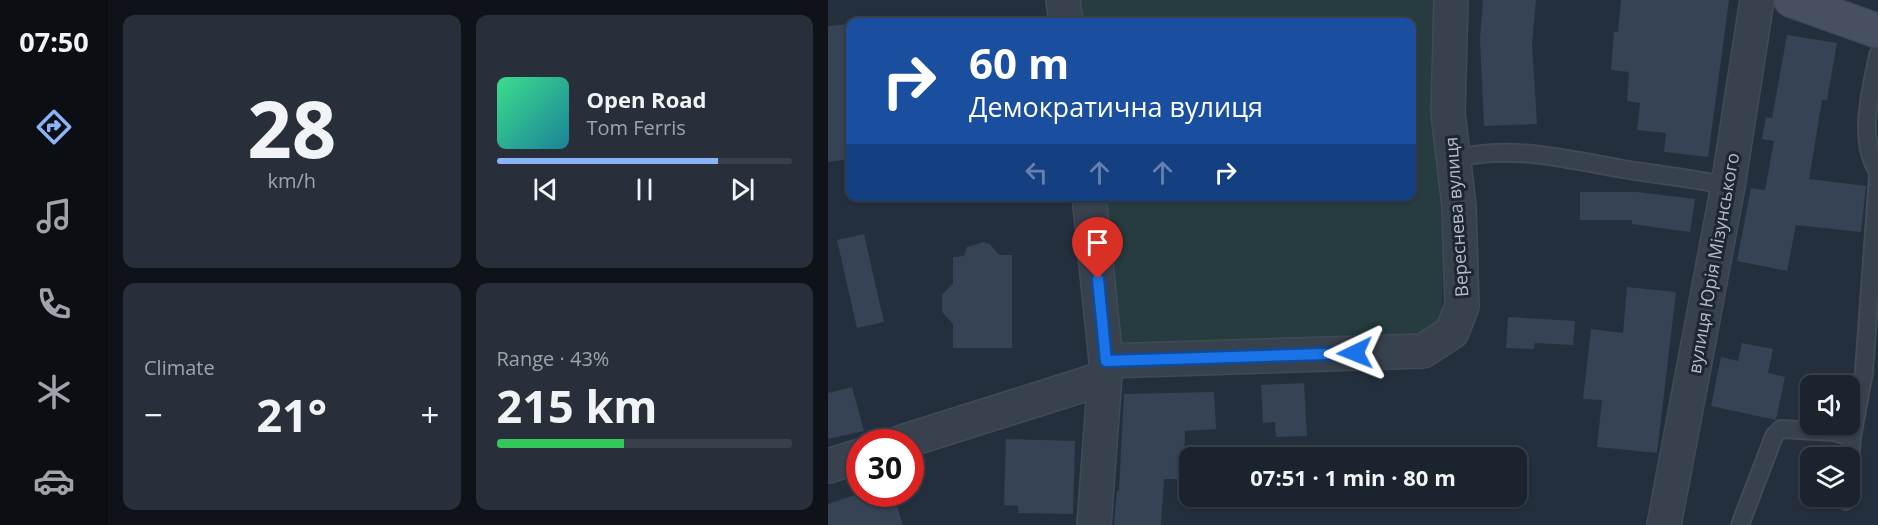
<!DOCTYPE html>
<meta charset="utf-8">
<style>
body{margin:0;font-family:"Open Sans",sans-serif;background:#282f3a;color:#f1f3f6;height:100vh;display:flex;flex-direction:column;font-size:22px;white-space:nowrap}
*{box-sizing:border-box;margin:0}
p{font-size:20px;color:#a0a4aa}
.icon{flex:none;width:33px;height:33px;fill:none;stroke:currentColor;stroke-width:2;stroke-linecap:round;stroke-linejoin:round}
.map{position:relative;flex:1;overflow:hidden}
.panel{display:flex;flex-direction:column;gap:15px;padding:15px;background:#0f1319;width:720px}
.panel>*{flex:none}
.guide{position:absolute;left:18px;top:18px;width:570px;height:183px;border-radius:12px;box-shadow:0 2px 4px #0004,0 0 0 2px #39404a;background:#1a4fa0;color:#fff;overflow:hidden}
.tools{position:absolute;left:972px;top:375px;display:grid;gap:12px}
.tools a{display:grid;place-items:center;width:60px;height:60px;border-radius:12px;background:#1b232e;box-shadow:0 2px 4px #0004,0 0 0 2px #39404a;font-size:30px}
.speed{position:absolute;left:18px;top:429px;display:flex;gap:12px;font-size:30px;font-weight:700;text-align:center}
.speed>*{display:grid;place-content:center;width:78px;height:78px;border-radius:50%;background:#1b232e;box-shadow:0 2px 4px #0004,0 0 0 2px #39404a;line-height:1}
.speed .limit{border:9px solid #d22;background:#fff;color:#111}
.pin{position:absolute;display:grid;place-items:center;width:51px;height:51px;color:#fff;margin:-62px -26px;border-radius:50% 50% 50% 0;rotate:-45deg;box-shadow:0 0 6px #0007}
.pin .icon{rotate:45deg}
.me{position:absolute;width:66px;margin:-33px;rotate:268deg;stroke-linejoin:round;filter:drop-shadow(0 0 4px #0008)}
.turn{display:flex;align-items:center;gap:21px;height:126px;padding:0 24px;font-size:27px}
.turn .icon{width:78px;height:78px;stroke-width:2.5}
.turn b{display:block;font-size:42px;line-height:51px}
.lanes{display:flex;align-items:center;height:57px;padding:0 24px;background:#0003;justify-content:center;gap:30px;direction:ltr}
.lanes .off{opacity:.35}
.big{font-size:45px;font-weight:700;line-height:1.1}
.panel .card{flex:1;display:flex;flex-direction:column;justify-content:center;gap:9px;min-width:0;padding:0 21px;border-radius:12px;background:#282f3a}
.panel .dial{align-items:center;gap:0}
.dial b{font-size:78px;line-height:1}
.song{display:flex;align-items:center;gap:18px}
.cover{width:72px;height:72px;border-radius:9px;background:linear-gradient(135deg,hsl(150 70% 55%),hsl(190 70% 35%))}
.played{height:6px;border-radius:3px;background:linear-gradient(90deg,#8ab4f8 75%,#39404a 75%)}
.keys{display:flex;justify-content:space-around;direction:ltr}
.heat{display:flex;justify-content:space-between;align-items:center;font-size:33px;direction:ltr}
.charge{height:9px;border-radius:4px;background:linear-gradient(90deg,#34c759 43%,#39404a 0)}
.panel .tiles{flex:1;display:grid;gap:15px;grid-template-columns:repeat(2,1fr)}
.trip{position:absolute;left:351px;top:447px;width:348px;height:60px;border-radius:12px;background:#1b232e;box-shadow:0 2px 4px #0004,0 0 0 2px #39404a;font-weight:700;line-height:60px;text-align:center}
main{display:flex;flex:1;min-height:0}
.dock{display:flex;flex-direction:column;width:108px;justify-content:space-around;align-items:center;background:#0b0e12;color:#a0a4aa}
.dock .icon{width:42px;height:42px}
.dock .on{color:#8ab4f8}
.dock b{font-size:27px;color:#f1f3f6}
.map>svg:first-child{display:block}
.green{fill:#263c3f}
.building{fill:#364354}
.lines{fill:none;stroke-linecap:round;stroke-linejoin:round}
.service-casing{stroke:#414a57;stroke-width:20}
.minor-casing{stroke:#414a57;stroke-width:36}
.secondary-casing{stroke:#414a57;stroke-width:36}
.service{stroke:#38414e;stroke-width:16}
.minor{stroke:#38414e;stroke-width:33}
.secondary{stroke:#465061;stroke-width:33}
.route-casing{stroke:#114b97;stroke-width:15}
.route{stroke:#1a73e8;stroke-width:10}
.labels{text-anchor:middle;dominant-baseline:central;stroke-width:6;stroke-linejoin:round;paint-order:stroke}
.street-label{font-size:18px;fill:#b4bcc9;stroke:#1d2633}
</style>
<main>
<nav class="dock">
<b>07:50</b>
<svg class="icon on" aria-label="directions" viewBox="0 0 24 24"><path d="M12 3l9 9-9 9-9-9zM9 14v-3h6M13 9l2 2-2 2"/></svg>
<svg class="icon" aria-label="music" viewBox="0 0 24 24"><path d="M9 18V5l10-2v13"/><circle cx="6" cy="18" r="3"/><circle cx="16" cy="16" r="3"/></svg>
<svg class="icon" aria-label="phone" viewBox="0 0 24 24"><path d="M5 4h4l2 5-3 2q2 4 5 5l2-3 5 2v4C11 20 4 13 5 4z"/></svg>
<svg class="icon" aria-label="climate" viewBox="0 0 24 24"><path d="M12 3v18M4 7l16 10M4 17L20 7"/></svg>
<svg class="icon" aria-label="car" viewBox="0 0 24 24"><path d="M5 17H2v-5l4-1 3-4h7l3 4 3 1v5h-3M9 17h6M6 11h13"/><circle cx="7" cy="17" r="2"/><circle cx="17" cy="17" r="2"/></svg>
</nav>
<section class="panel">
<div class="tiles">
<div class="card dial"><b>28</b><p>km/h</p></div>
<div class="card">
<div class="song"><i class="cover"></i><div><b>Open Road</b><p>Tom Ferris</p></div></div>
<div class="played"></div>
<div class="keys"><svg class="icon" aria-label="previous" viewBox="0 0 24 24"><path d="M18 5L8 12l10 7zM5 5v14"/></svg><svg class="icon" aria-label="pause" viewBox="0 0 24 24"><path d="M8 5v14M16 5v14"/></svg><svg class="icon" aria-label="next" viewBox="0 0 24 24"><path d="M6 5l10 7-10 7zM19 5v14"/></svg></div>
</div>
<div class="card"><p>Climate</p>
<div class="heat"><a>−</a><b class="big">21°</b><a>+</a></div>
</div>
<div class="card"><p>Range · 43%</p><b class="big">215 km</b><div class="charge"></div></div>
</div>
</section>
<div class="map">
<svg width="1050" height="525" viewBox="0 0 1050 525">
<rect width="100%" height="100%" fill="#242f3e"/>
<path class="green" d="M246,0H623L612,361L287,378L272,197L584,196V22H250Z"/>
<path class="building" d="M655,0H708L704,44L709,124L656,126L652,39Z
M793,0H901L880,157L836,152L838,133L809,130L812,103L799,101L801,72L783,70L786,32H790Z
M22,24V159L0,162V26Z
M959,35L1009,43L999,100H994L981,179L1038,186L1033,232L968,225L959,271L909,261L923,188L937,190L946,141L934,139L938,117L944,118Z
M752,192H810L867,199L862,232L804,224V220H752Z
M36,234L56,322L29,328L9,240Z
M156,242L162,244L171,255H184V348H125V324L114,312V295L125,283V257L136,256L139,247Z
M799,287L848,292L829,453L769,447L774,400L755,399L763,329L795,333Z
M680,317L747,321L745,345L707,343L706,349L678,348Z
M914,343L945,349L940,373L957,377L948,420L883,406L893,357L910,361Z
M476,383L479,436L448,437L447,422L435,423L433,385Z
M24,387L36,431L0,439V393Z
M386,392L388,429L357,431L356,479H336L333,525H286L289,490L291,491L296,394Z
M178,439L247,441L245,514L190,513V506L176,505Z
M30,494H65L75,525H0V504Z"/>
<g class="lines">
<defs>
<path id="service" d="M1050,55C1043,92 1029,138 1050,172
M626,159C682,144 738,159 795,169C830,175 865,178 900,186
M1022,463L1024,437
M1018,501V496
M912,525L946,436L953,429L1006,432L1024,437L1036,372L1050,177"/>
<path id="minor" d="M235,0L238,22
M261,196L278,361L266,525
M278,361L595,351L624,332L634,306L631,206L620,113L623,0
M74,442L277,378
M0,466L32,456
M836,525L900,186L929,0"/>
<path id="secondary" d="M963,0L1050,31"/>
</defs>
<use href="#service" class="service-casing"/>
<use href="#minor" class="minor-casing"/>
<use href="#secondary" class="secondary-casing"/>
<use href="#service" class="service"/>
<use href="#minor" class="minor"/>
<use href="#secondary" class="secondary"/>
</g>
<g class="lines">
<defs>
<path id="route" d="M270,279L278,361L527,353"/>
</defs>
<use href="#route" class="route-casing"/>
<use href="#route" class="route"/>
</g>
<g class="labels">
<g class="street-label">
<text transform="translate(628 217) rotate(-94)">Вереснева вулиця</text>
<text transform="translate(885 263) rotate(-80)">вулиця Юрія Мізунського</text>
</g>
</g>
</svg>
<div class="tools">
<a><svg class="icon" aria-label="sound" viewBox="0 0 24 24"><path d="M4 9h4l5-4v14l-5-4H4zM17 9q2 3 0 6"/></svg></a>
<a><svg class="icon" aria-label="layers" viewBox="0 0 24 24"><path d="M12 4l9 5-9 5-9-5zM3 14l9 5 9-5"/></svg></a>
</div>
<div class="speed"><div class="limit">30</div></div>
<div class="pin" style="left:270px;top:279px;background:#d93025"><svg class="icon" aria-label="arrive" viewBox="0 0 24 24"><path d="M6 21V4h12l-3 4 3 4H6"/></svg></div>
<svg class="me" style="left:527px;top:353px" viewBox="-20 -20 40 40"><path d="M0-17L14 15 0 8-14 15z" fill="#1a73e8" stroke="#fff" stroke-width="4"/></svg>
<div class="trip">07:51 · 1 min · 80 m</div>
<div class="guide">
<div class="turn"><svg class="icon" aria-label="right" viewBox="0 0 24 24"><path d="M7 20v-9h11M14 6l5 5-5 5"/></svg><div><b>60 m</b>Демократична вулиця</div></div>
<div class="lanes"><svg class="icon off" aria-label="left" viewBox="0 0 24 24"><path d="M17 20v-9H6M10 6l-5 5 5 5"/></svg><svg class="icon off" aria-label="ahead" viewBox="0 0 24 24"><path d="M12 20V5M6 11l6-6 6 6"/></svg><svg class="icon off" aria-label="ahead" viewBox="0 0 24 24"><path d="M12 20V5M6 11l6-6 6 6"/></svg><svg class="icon" aria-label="right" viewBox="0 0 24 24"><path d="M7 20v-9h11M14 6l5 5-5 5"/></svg></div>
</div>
</div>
</main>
